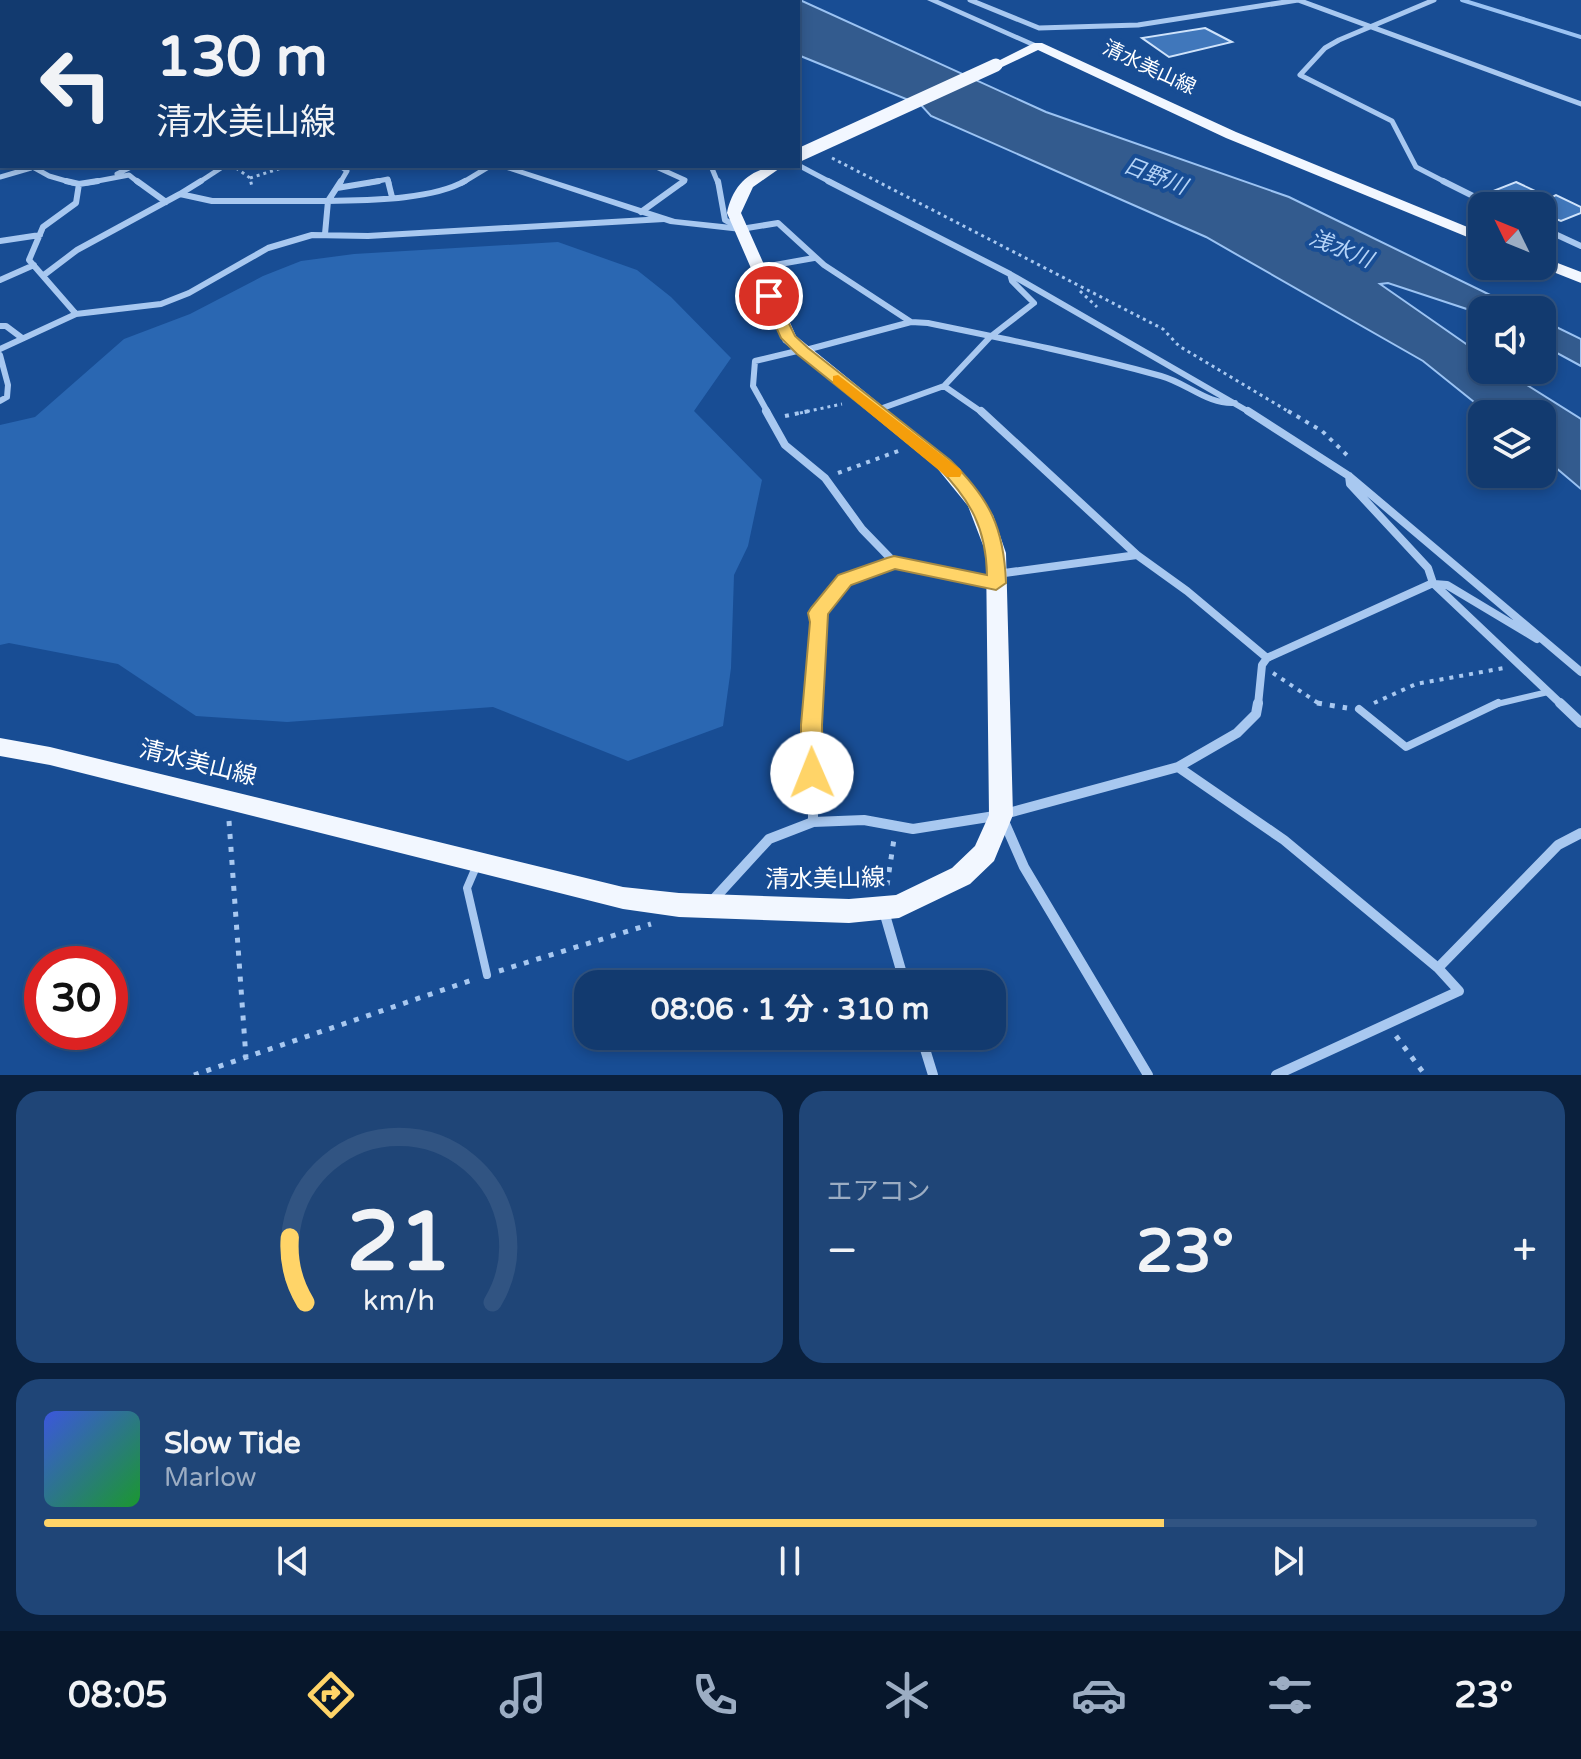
<!DOCTYPE html>
<html lang="ja">
<meta charset="utf-8">
<style>
body{margin:0;font-family:"Varela Round","Noto Sans JP",sans-serif;background:#1f4577;color:#f1f3f6;height:100vh;display:flex;flex-direction:column;font-size:30px;white-space:nowrap}
*{box-sizing:border-box;margin:0}
p{font-size:26px;color:#9cadc3}
.icon{flex:none;width:44px;height:44px;fill:none;stroke:currentColor;stroke-width:2;stroke-linecap:round;stroke-linejoin:round}
.map{position:relative;height:1075px;overflow:hidden}
.details{display:flex;flex-direction:column;gap:16px;padding:16px;background:#0a203d;flex:1}
.details>*{flex:none}
.top-card{position:absolute;left:0px;top:0px;width:800px;height:168px;box-shadow:0 4px 12px #0003,0 0 0 2px #315482;background:#123a6f;color:#f1f3f6;overflow:hidden}
.needle{width:52px;rotate:313deg}
.controls{position:absolute;left:1468px;top:192px;display:grid;gap:16px}
.controls a{display:grid;place-items:center;width:88px;height:88px;border-radius:16px;background:#123a6f;box-shadow:0 4px 12px #0003,0 0 0 2px #315482;font-size:40px}
.speed{position:absolute;left:24px;top:946px;display:flex;gap:16px;font-size:40px;font-weight:700;text-align:center}
.speed>*{display:grid;place-content:center;width:104px;height:104px;border-radius:50%;background:#123a6f;box-shadow:0 4px 12px #0003,0 0 0 2px #315482;line-height:1}
.speed .limit{border:12px solid #d22;background:#fff;color:#111}
.pin{position:absolute;display:grid;place-items:center;width:68px;height:68px;color:#fff;margin:-34px;border:4px solid #fff;border-radius:50%;box-shadow:0 2px 8px #0007}
.me{position:absolute;width:88px;margin:-44px;rotate:359deg;stroke-linejoin:round;filter:drop-shadow(0 0 6px #0008)}
.turn{display:flex;align-items:center;gap:28px;height:168px;padding:0 24px;font-size:36px}
.turn .icon{width:104px;height:104px;stroke-width:2.5}
.turn b{display:block;font-size:56px;line-height:68px}
.big{font-size:60px;font-weight:700;line-height:1.1}
.details .tile{flex:1;display:flex;flex-direction:column;justify-content:center;gap:12px;min-width:0;padding:0 28px;border-radius:24px;background:#1f4577}
.details .dial{align-items:center;gap:0}
.dial svg{height:208px;overflow:visible;fill:none;stroke:#315482;stroke-width:7;stroke-linecap:round;text-anchor:middle}
.dial text{fill:#f1f3f6;stroke:none}
.song{display:flex;align-items:center;gap:24px}
.cover{width:96px;height:96px;border-radius:12px;background:linear-gradient(135deg,hsl(230 70% 55%),hsl(130 70% 35%))}
.played{height:8px;border-radius:4px;background:linear-gradient(90deg,#ffd468 75%,#315482 75%)}
.keys{display:flex;justify-content:space-around;direction:ltr}
.heat{display:flex;justify-content:space-between;align-items:center;font-size:44px;direction:ltr}
.details .tiles{flex:1;display:grid;gap:16px;grid-template-columns:1fr 1fr}
.tile:last-child{grid-column:span 2}
.trip{position:absolute;left:574px;top:970px;width:432px;height:80px;border-radius:24px;background:#123a6f;box-shadow:0 4px 12px #0003,0 0 0 2px #315482;font-weight:700;line-height:80px;text-align:center}
.tab-bar{display:flex;height:128px;justify-content:space-around;align-items:center;background:#07172c;color:#9cadc3}
.tab-bar .icon{width:56px;height:56px}
.tab-bar .on{color:#ffd468}
.tab-bar b{font-size:36px;color:#f1f3f6}
.map>svg:first-child{display:block}
.green{fill:#2a67b2}
.water{fill:#335b8e;stroke:#9bc3f3;stroke-width:2}
.lines{fill:none;stroke-linecap:round;stroke-linejoin:round}
.stream{stroke:#9bc3f3;stroke-width:4}
.building{fill:#4077bb;stroke:#cfe3fb;stroke-width:2}
.path-far2{stroke:#a8c8f0;stroke-width:3;stroke-dasharray:3 4;stroke-linecap:butt}
.path-far1{stroke:#a8c8f0;stroke-width:4;stroke-dasharray:4 6;stroke-linecap:butt}
.path{stroke:#a8c8f0;stroke-width:5;stroke-dasharray:5 8;stroke-linecap:butt}
.service-far1{stroke:#a8c8f0;stroke-width:6}
.service{stroke:#a8c8f0;stroke-width:8}
.minor-far3{stroke:#a8c8f0;stroke-width:5}
.minor-far2{stroke:#a8c8f0;stroke-width:6}
.minor-far1{stroke:#a8c8f0;stroke-width:8}
.minor{stroke:#a8c8f0;stroke-width:10}
.tertiary{fill:#a8c8f0;fill-rule:evenodd}
.primary{fill:#f2f7ff;fill-rule:evenodd}
.primary-bridge{stroke:#f2f7ff;stroke-width:13}
.route{fill:#ffd468;stroke:#a68a44;stroke-width:2}
.slow{fill:#f59e0b}
.labels{text-anchor:middle;dominant-baseline:central;stroke-width:8;stroke-linejoin:round;paint-order:stroke}
.far-street-label{font-size:20px;fill:#fff;stroke:#184d94}
.far-water-label{font-size:22px;font-style:italic;fill:#b4d3f7;stroke:#184d94}
.street-label{font-size:24px;fill:#fff;stroke:#184d94}
</style>
<div class="map">
<svg width="1581" height="1075" viewBox="0 0 1581 1075">
<rect width="100%" height="100%" fill="#184d94"/>
<path class="green" d="M558,242L637,270L671,297L731,358L694,411L762,480L748,546L734,575L731,668L723,726L628,761L493,707L287,722L196,716L118,664L9,643L0,645V425L35,417L124,339L190,314L263,276L301,261L354,254Z"/>
<path class="water" d="M665,0H800L1046,112L1289,197L1521,310H1482V314L1388,283L1380,284L1482,355V370H1503L1581,419V489L1542,456V414H1489L1423,361L1206,237L931,116L921,105L798,55V2Z
M1542,320L1581,339V366L1542,345Z"/>
<g class="lines">
<path class="stream" d="M1462,0L1581,37"/>
</g>
<path class="building" d="M1205,28L1232,42L1169,57L1142,38Z
M1516,182L1550,198L1556,195L1581,207V213L1561,221L1542,214V206L1520,203L1514,205L1488,193Z"/>
<g class="lines">
<path class="path-far2" d="M231,0L236,2
M488,0L492,2
M129,2L136,0
M316,2L321,0
M832,158L1163,329L1179,346L1291,413
M236,168L250,178L252,187
M250,178L288,166
M1080,291L1097,307
M800,413L842,404"/>
<path class="path-far1" d="M1288,411L1322,431L1351,459
M785,416L809,411
M838,473L901,450
M1273,673L1321,705
M1374,703L1416,684L1504,668"/>
<path class="path" d="M1317,703L1347,708
M229,821L246,1058
M887,885L894,839
M499,971L651,924
M1396,1036L1425,1075
M194,1075L475,979"/>
<path class="service-far1" d="M1493,705L1548,692"/>
<path class="service" d="M1359,709L1406,747L1498,703
M476,867L467,888L487,975"/>
<path class="minor-far3" d="M457,0L460,2
M970,0L1039,28L1138,25L1298,0
M1298,0L1581,104
M1434,0L1339,40L1325,48L1300,75L1392,121L1416,167L1447,183
M798,165L832,183
M31,166L49,176L73,183
M654,166L685,180L682,183
M711,166L718,183
M117,174L133,166
M0,177L31,168
M87,183L129,175L139,183
M198,183L224,166
M340,183L347,171L340,166
M368,183L388,179L389,183
M462,183L490,166"/>
<path class="minor-far2" d="M137,181L166,202
M388,181L392,197
M718,181L725,220L741,229L778,223L824,265L911,322
M828,181L1010,274L1251,413
M1443,181L1493,206
M79,184L98,181
M337,188L379,181
M180,194L201,181
M641,212L684,181
M1542,228L1581,246
M325,234L328,201C367,200 432,200 465,181
M0,241L40,235
M758,268L814,258
M44,275L77,250L180,194L212,201H328L341,181
M0,280L34,265
M76,314L161,304L189,293L268,248L312,235L368,236L664,219
M0,326H6L22,338
M0,349L76,314L29,260L43,227L76,203L79,184L66,181
M802,351L911,322L928,323C1006,339 1085,355 1161,376C1187,383 1208,405 1235,403
M0,355L8,385L7,397L0,401
M877,410L944,386
M768,413L753,386L755,361L797,351
M983,413L944,386L990,337L1034,303L1012,281L1010,274"/>
<path class="minor-far1" d="M766,411L785,445L825,478L862,529L894,562
M981,411L1137,555
M1248,411L1349,476L1581,672
M997,574L1137,555L1187,591L1267,658
M1433,583L1562,705
M1434,584L1447,585L1537,639
M813,705L820,622L818,613L844,580L894,562L994,583
M1258,705L1262,665L1267,658L1433,583L1428,568L1350,484L1349,476"/>
<path class="minor" d="M813,703V822
M1560,703L1581,723
M1178,767L1284,840L1438,968L1459,991L1276,1075
M1003,819L1024,867L1148,1075
M713,900L769,839L813,822L864,820L913,829L1001,815L1178,767L1237,733L1256,714L1258,703
M883,908L905,984
M1438,968L1558,845L1581,833
M921,1036L933,1075"/>
<path class="tertiary" d="M37,0H47L49,2H39Z
M927,0H938L1042,46L1035,48Z
M495,166H510L675,219L741,226L746,229L741,232L670,224Z"/>
<path class="primary" d="M1034,43H1042L1236,132L1482,233V243L1226,138L1038,50L1000,68L990,65Z
M783,166L753,187L741,213L796,336L960,469L993,515L1006,553L1013,815L994,861L970,884L899,918L849,923L679,917L623,909L50,765L0,756V738L50,747L623,887L679,893L849,899L896,895L952,868L975,846L989,815L986,553L968,506L937,468L783,342L727,213C733,183 753,166 783,166Z
M1542,257L1581,272V283L1538,266H1542Z"/>
<path class="primary-bridge" d="M799,155L996,65"/>
</g>
<path class="route" d="M769,292L774,293L795,336L808,348L950,460C990,499 1004,528 1006,583L996,590L895,569L851,585L828,614L822,725L823,773L820,780L812,782L805,780L801,773V725L810,622L808,613L811,608L838,575L887,558L894,556L987,575C986,528 971,501 938,467L797,354L781,338L762,296Z"/>
<path class="slow" d="M838,375L960,469L962,473L960,477H947L833,383V376Z"/>
<g class="labels">
<g class="far-street-label">
<text transform="translate(1149 68) rotate(25)">清水美山線</text>
</g>
<g class="far-water-label">
<text transform="translate(1155 176) rotate(21)">日野川</text>
<text transform="translate(1341 249) rotate(22)">浅水川</text>
</g>
<g class="street-label">
<text transform="translate(198 763) rotate(14)">清水美山線</text>
<text transform="translate(825 879) rotate(-1)">清水美山線</text>
</g>
</g>
</svg>
<div class="controls">
<a><svg class="needle" viewBox="-14 -14 28 28"><path d="M0-13l5 13h-10z" fill="#e53935"/><path d="M0 13l5-13h-10z" fill="#9cadc3"/></svg></a>
<a><svg class="icon" aria-label="sound" viewBox="0 0 24 24"><path d="M4 9h4l5-4v14l-5-4H4zM17 9q2 3 0 6"/></svg></a>
<a><svg class="icon" aria-label="layers" viewBox="0 0 24 24"><path d="M12 4l9 5-9 5-9-5zM3 14l9 5 9-5"/></svg></a>
</div>
<div class="speed"><div class="limit">30</div></div>
<div class="pin" style="left:769px;top:296px;background:#d93025"><svg class="icon" aria-label="arrive" viewBox="0 0 24 24"><path d="M6 21V4h12l-3 4 3 4H6"/></svg></div>
<svg class="me" style="left:812px;top:773px" viewBox="-20 -20 40 40"><circle r="19" fill="#fff"/><path d="M0-13L10 11 0 6-10 11z" fill="#ffd468"/></svg>
<div class="trip">08:06 · 1 分 · 310 m</div>
<div class="top-card">
<div class="turn"><svg class="icon" aria-label="left" viewBox="0 0 24 24"><path d="M17 20v-9H6M10 6l-5 5 5 5"/></svg><div><b>130 m</b>清水美山線</div></div>
</div>
</div>
<section class="details">
<div class="tiles">
<div class="tile dial"><svg viewBox="0 0 100 80">
<path d="M14 69A42 42 0 1 1 86 69"/>
<path d="M14 69A42 42 0 0 1 8 44" stroke="#ffd468"/>
<text x="50" y="56" font-size="32" font-weight="700">21</text>
<text x="50" y="72" font-size="11">km/h</text>
</svg></div>
<div class="tile"><p>エアコン</p>
<div class="heat"><a>−</a><b class="big">23°</b><a>+</a></div>
</div>
<div class="tile">
<div class="song"><i class="cover"></i><div><b>Slow Tide</b><p>Marlow</p></div></div>
<div class="played"></div>
<div class="keys"><svg class="icon" aria-label="previous" viewBox="0 0 24 24"><path d="M18 5L8 12l10 7zM5 5v14"/></svg><svg class="icon" aria-label="pause" viewBox="0 0 24 24"><path d="M8 5v14M16 5v14"/></svg><svg class="icon" aria-label="next" viewBox="0 0 24 24"><path d="M6 5l10 7-10 7zM19 5v14"/></svg></div>
</div>
</div>
</section>
<nav class="tab-bar">
<b>08:05</b>
<svg class="icon on" aria-label="directions" viewBox="0 0 24 24"><path d="M12 3l9 9-9 9-9-9zM9 14v-3h6M13 9l2 2-2 2"/></svg>
<svg class="icon" aria-label="music" viewBox="0 0 24 24"><path d="M9 18V5l10-2v13"/><circle cx="6" cy="18" r="3"/><circle cx="16" cy="16" r="3"/></svg>
<svg class="icon" aria-label="phone" viewBox="0 0 24 24"><path d="M5 4h4l2 5-3 2q2 4 5 5l2-3 5 2v4C11 20 4 13 5 4z"/></svg>
<svg class="icon" aria-label="climate" viewBox="0 0 24 24"><path d="M12 3v18M4 7l16 10M4 17L20 7"/></svg>
<svg class="icon" aria-label="car" viewBox="0 0 24 24"><path d="M5 17H2v-5l4-1 3-4h7l3 4 3 1v5h-3M9 17h6M6 11h13"/><circle cx="7" cy="17" r="2"/><circle cx="17" cy="17" r="2"/></svg>
<svg class="icon" aria-label="filters" viewBox="0 0 24 24"><path d="M4 7h16M4 17h16"/><circle cx="9" cy="7" r="2"/><circle cx="15" cy="17" r="2"/></svg>
<b>23°</b>
</nav>
